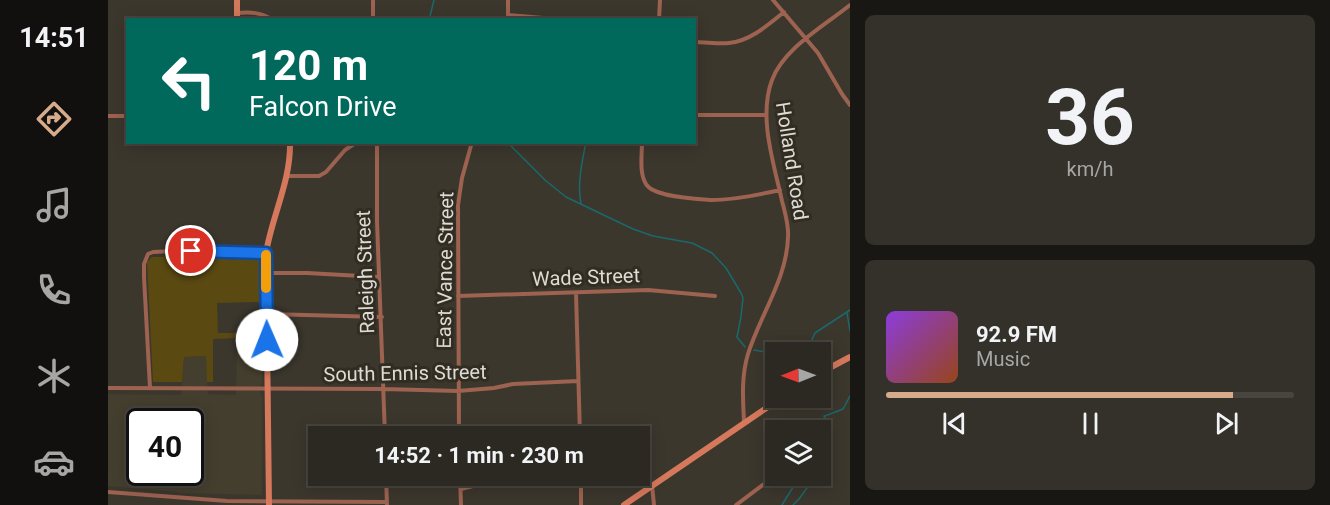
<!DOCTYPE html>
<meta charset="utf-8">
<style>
body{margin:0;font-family:Roboto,sans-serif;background:#34312a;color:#f1f3f6;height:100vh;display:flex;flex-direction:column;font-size:22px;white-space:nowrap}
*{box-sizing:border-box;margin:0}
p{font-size:20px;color:#a6a6a5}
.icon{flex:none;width:33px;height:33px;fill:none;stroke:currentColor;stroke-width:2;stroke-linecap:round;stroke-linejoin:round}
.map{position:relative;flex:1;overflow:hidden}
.drawer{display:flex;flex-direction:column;gap:15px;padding:15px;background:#181713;width:480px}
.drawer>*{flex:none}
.banner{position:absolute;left:18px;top:18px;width:570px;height:126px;border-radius:0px;box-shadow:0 3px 15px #0003,0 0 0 2px #484540;background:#00695c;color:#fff;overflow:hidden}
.needle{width:39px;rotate:269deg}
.fabs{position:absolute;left:657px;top:342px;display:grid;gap:12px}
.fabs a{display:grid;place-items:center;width:66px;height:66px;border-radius:0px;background:#2c2922;box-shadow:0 3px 15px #0003,0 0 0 2px #484540;font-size:30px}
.speed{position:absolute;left:18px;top:408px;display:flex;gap:12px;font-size:30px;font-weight:700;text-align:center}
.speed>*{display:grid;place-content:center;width:78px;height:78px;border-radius:50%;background:#2c2922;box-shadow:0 3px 15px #0003,0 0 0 2px #484540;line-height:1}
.speed .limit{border:3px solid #111;border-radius:9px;background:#fff;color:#111}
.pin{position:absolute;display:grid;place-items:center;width:51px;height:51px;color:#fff;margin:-26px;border:3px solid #fff;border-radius:50%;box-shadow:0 2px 6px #0007}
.me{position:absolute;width:66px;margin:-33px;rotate:359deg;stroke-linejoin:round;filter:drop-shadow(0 0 4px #0008)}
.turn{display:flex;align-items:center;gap:21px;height:126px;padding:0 24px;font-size:27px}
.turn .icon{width:78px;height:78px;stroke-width:2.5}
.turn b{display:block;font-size:42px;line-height:51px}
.drawer .card{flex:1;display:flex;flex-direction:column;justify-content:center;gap:9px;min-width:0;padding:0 21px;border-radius:9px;background:#34312a}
.drawer .dial{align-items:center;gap:0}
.dial b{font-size:78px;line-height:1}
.song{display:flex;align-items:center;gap:18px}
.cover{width:72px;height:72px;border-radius:9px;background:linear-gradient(135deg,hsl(270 70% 55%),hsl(20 70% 35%))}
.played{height:6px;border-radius:3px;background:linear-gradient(90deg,#d6ab8b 85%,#484540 85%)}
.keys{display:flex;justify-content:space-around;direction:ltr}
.trip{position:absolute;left:200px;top:426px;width:342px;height:60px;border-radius:0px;background:#2c2922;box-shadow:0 3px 15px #0003,0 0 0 2px #484540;font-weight:700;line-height:60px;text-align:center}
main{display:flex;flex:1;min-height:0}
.tabs{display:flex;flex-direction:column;width:108px;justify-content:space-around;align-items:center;background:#12100e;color:#a6a6a5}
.tabs .icon{width:42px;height:42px}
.tabs .selected{color:#d6ab8b}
.tabs b{font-size:27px;color:#f1f3f6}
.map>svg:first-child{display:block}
.built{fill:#443e2e;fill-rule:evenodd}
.green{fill:#5a4911}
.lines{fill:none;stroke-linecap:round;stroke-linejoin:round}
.stream{stroke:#1a696c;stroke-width:1.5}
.street{stroke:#9d6250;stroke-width:4}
.secondary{stroke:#d5785b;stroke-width:6}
.route-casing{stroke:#114b97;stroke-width:15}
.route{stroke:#1a73e8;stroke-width:10}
.slow{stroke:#f59e0b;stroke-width:10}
.labels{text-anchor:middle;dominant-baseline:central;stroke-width:6;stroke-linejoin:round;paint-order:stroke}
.street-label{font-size:20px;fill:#dddbd4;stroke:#312d23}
</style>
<main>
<nav class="tabs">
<b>14:51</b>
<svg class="icon selected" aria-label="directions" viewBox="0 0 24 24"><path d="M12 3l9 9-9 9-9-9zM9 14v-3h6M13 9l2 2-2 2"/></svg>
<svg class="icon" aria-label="music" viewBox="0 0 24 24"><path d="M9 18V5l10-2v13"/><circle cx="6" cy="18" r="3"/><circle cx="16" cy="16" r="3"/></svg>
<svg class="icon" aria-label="phone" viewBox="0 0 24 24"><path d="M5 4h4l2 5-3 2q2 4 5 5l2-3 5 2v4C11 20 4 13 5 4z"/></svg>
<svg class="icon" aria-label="climate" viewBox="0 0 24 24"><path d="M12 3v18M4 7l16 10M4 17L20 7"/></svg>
<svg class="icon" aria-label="car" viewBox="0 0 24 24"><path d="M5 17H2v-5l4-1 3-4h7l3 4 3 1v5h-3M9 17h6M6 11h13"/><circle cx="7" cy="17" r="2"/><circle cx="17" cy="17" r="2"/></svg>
</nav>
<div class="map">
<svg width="742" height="505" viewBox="0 0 742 505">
<rect width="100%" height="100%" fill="#3b372d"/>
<path class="built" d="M129,338H154V382L153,384L152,394L154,396V495L71,493L69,492L0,486V394L73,395L76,357L98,356L100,394L128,395ZM32,422H82V472H32Z"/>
<path class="green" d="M94,256L151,259L152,302L109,303L110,333H128V338L105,339V382H99L98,356L76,357L74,382H45L39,262L44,257Z"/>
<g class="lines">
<path class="stream" d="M321,20L326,0
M399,142L437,180L458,197L525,229L545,236L584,243L604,253L618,268L633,293L635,298L633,317L629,337L637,347
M473,204C469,184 474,162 478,142
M739,313L742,331
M646,350L668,354
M695,352L702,344L707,333L742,310
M712,430L717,416L735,409L742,396
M712,474C721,463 722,429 716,416
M674,505L692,476
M685,505L691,499L699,488L711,476"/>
<path class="street" d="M265,0V20
M400,0V15L459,20
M665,0L710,53L734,94L742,105
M129,13C142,12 153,12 165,20
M236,20L241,18L253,20
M551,20L552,0
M586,42C598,42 610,44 621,43C642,41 660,25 676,12
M586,115H658
M0,116H20
M269,142V221L277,436
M534,142C534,155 531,173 538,184C545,197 589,199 603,200C626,200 650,195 672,190
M179,176H211L218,172L237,150L249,142
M158,273H199L271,277
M468,293L472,436
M350,296L540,290L607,296
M159,314L274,317
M0,388L276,389L350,391L386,388L405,384L470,381
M42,388L36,277V264L40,254L45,252L66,251L158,253
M636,422C635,399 633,377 640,354C652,315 679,279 680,237C681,225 677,213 674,201C666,164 650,117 664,80C676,48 716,26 742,5
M351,436L350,205L354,178L364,142
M278,476L279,505
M352,476L353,505
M544,485L546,505
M353,489L405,476
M0,492L119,501L279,502
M473,505V476
M628,505L660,481"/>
<path class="secondary" d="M129,20V0
M712,373L742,357
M161,505L158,253C164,216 183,181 182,142
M516,505L673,398"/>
</g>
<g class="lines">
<defs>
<path id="route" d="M83,251L158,253L159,340"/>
</defs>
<use href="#route" class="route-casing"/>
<use href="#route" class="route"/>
<path class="slow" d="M158,288V255"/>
</g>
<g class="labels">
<g class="street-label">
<text transform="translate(684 161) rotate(81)">Holland Road</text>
<text transform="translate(337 270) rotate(-89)">East Vance Street</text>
<text transform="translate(257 272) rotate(-92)">Raleigh Street</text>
<text transform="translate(478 277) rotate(-2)">Wade Street</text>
<text transform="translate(297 373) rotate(-1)">South Ennis Street</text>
</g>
</g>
</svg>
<div class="fabs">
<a><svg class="needle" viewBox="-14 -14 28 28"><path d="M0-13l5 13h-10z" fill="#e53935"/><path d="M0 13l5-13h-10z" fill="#a6a6a5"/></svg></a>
<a><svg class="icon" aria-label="layers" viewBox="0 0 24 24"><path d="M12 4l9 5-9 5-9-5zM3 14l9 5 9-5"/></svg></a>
</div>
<div class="speed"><div class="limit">40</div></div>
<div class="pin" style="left:83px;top:251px;background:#d93025"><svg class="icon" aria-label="arrive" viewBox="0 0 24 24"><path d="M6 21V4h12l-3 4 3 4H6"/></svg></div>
<svg class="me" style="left:159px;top:340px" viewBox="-20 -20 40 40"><circle r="19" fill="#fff"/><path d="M0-13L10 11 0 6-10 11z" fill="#1a73e8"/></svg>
<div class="trip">14:52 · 1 min · 230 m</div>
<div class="banner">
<div class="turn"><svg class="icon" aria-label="left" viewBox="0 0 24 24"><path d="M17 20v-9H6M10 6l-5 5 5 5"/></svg><div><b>120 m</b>Falcon Drive</div></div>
</div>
</div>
<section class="drawer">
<div class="card dial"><b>36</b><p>km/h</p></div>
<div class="card">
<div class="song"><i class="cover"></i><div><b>92.9 FM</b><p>Music</p></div></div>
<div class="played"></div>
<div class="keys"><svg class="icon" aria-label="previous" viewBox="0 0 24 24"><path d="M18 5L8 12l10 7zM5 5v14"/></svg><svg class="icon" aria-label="pause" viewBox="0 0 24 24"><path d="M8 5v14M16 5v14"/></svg><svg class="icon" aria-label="next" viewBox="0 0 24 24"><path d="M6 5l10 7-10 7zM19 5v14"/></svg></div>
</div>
</section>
</main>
